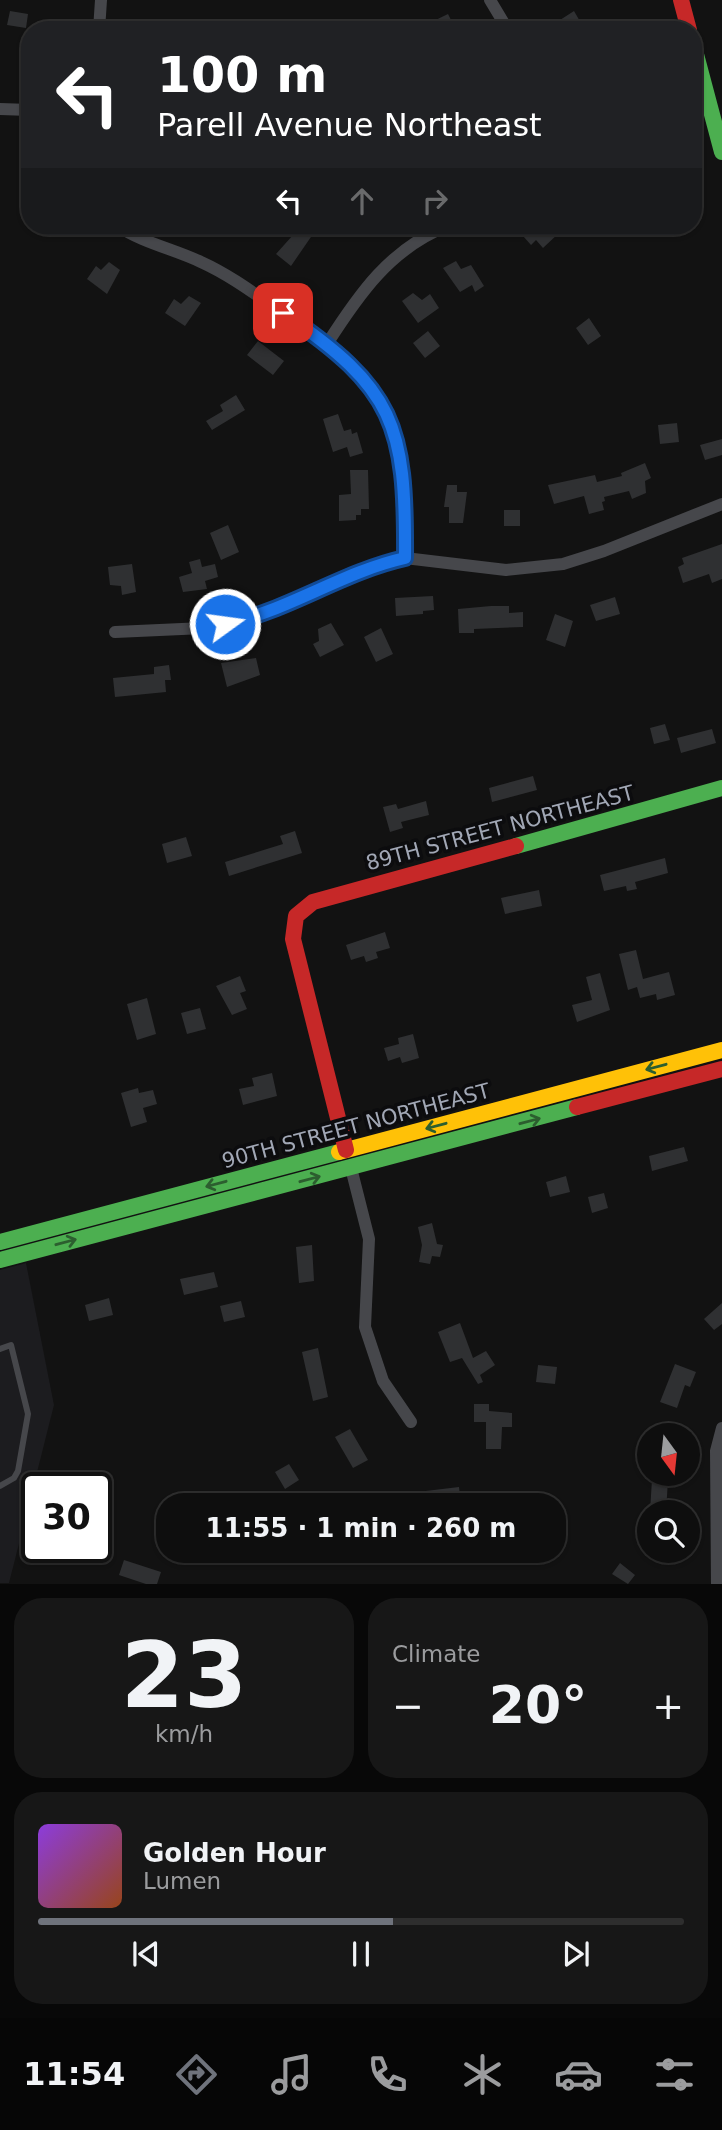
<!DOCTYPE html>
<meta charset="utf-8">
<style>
body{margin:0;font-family:"DejaVu Sans",sans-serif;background:#171717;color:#f1f3f6;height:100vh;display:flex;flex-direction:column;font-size:26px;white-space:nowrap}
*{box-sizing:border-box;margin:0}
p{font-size:23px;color:#9b9c9e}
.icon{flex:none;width:38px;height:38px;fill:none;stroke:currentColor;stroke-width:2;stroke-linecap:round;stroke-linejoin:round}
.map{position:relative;height:1584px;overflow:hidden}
.panel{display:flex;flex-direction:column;gap:14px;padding:14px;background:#080808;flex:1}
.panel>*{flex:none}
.hud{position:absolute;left:21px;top:21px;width:681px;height:214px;border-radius:28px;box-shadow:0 2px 5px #0004,0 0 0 2px #2e2e2e;background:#202124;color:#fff;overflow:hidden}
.needle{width:46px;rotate:165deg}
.tools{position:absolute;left:637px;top:1423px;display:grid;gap:14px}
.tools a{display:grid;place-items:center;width:63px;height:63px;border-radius:50%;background:#0e0e0e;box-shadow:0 2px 5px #0004,0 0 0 2px #2e2e2e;font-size:35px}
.speed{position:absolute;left:21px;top:1472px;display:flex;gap:14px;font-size:35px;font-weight:700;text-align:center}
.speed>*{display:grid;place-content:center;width:91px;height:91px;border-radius:50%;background:#0e0e0e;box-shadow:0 2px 5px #0004,0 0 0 2px #2e2e2e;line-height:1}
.speed .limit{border:4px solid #111;border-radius:10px;background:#fff;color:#111}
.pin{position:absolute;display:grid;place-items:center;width:60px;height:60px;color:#fff;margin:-30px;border-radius:14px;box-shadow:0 4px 10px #0006}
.me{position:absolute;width:77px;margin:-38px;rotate:76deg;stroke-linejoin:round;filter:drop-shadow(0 0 5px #0008)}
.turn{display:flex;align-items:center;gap:24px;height:147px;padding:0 21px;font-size:32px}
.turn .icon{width:91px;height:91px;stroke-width:2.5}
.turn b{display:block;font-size:49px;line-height:60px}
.lanes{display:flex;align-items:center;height:66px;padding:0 21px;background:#0003;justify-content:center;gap:35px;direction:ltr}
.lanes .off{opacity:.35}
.big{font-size:52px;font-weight:600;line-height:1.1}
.panel .tile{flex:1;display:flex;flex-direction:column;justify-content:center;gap:10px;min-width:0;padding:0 24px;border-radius:28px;background:#171717}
.panel .dial{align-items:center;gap:0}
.dial b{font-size:91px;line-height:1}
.song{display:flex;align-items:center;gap:21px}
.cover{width:84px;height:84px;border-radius:10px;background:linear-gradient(135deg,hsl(270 70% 55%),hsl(20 70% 35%))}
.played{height:7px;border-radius:4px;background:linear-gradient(90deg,#6f737c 55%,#2e2e2e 55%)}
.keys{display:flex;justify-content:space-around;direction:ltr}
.heat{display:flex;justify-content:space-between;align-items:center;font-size:38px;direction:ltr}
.panel .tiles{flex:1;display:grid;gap:14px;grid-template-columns:1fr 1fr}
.tile:last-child{grid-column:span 2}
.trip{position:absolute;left:156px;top:1493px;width:410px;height:70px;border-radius:28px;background:#0e0e0e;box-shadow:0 2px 5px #0004,0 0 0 2px #2e2e2e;font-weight:600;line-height:70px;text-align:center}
.tabs{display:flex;height:112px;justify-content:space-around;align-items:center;background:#060606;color:#9b9c9e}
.tabs .icon{width:49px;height:49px}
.tabs .selected{color:#6f737c}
.tabs b{font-size:32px;color:#f1f3f6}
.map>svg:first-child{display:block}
.built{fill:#1c1c1f}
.building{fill:#2f3032}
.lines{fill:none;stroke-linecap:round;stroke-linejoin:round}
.lane{stroke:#46474b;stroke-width:6}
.street{stroke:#46474b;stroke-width:12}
.fast{stroke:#4caf50;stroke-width:16}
.slow{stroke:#ffc107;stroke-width:16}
.jam{stroke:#c62828;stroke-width:16}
.oneway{stroke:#2c5e2f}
.route-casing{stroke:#114b97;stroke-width:18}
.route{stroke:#1a73e8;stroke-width:12}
.labels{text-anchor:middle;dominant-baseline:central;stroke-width:7;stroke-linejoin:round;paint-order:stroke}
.street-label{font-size:21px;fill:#a1a7b5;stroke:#0c0c0e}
</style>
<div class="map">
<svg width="722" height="1584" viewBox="0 0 722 1584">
<rect width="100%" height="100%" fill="#121212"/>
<path class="built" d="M26,1263L54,1405L9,1583H0V1270Z"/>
<path class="building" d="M10,11L28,14L26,28L7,25Z
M574,11L585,30H566L560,20Z
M448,14L456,30H415Z
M301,226L313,234L291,266L276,254Z
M533,226H554L560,232L543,248L536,240L531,245L523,236Z
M456,261L461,269L471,265L484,286L475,292L472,285L460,292L443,268Z
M109,262L120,270L107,294L87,279L96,266L101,270Z
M413,293L422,300L430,294L439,308L418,323L402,301Z
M189,296L201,303L185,326L165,313L174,299L181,304Z
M589,318L601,336L588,345L576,328Z
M428,331L440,346L425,358L413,343Z
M258,341L284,361L273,375L247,355Z
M236,395L245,410L212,430L206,421L223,411L220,405Z
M338,414L344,431L351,429L352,434L357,432L363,453L350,457L347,447L333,452L323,419Z
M677,423L679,442L660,444L658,425Z
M722,439V455L705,460L700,445Z
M645,463L651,478L645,481L646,493L632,499L629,491L604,497L605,501L602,502L604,510L589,514L584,496L554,504L548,485L595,475L597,482L622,476L621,473Z
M350,470H368L369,509H361V515H356V520L339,521V495L351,494Z
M447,485H457V492H467L463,523H449V507H444Z
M504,510H520V526H504Z
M228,525L239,552L221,560L210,533Z
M722,544V579L712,583L709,574L683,583L678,567L684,564L682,558Z
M200,559L202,567L215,564L218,577L205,581L207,589L183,592L179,577L192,573L189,562Z
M132,564L136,592L122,595L121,586L110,585L108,567Z
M433,596L434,610L423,611V614L396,616L395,598Z
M615,597L620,614L596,621L590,605Z
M491,606H509V613L523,612V627L474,629V633H459L458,609Z
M555,614L573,621L565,647L546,640Z
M331,623L344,645L320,657L313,644L319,641L318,629Z
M381,628L393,654L376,662L364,637Z
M256,658L260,675L227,687L221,663Z
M169,665L171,680H165L166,692L115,697L113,678L154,674V667Z
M665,724L670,740L654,744L650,728Z
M712,729L716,743L681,753L677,738Z
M533,776L537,790L492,802L489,788Z
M426,801L429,815L401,822L403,828L390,832L383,807L396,804L398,809Z
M295,831L302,853L229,876L225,862L283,844L280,836Z
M186,837L192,856L167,863L162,844Z
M665,858L668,873L635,882L637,889L627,891L626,886L604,891L600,875Z
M539,890L542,906L505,914L501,898Z
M385,932L390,948L376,952L378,958L366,962L364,956L351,960L346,945Z
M636,950L643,979L669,972L675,995L657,1000L656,994L640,998L637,987L628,990L619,954Z
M600,973L610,1010L577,1022L572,1005L592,1000L586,977Z
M240,976L246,991L240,993L247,1009L232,1015L216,986Z
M147,998L156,1034L137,1040L127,1004Z
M200,1008L206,1029L187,1034L181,1013Z
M413,1034L419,1058L402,1063L400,1057L388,1061L384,1048L399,1044L398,1038Z
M272,1073L277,1096L243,1105L239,1089L254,1086L252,1078Z
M138,1088L139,1093L153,1090L157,1104L143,1108L147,1122L131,1127L121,1093Z
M684,1147L688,1161L652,1171L649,1156Z
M566,1176L570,1192L550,1197L546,1182Z
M604,1193L608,1208L592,1213L588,1197Z
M432,1223L437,1244L443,1245L440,1257L432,1256L430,1264L419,1262L422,1245L418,1227Z
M312,1245L314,1281L299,1283L296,1247Z
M214,1272L218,1287L184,1295L180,1279Z
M109,1298L113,1315L89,1321L85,1305Z
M241,1301L245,1317L224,1322L220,1306Z
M722,1303V1324L714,1330L704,1319Z
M460,1323L473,1358L486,1351L495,1365L480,1375L483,1382L478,1384L462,1358L450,1362L438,1332Z
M318,1348L328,1397L313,1401L302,1352Z
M675,1364L696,1372L690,1387L685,1385L677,1408L660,1402Z
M538,1365L557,1367L555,1384L536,1382Z
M474,1404H489V1411L512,1413V1427H502L501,1449H486V1422H474Z
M350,1429L368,1460L353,1468L335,1437Z
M289,1464L299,1480L285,1489L275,1472Z
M652,1479L668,1480L666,1512H650Z
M459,1487L461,1504L410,1505L409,1493Z
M21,1547H70L68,1560L21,1553Z
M124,1560L161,1572L157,1584H146L119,1575Z
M620,1563L635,1575L628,1584L612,1574Z"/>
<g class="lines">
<path class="lane" d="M0,1349L11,1345L28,1414L18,1471L14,1478L0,1486"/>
<path class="street" d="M490,0L508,30
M99,30L101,0
M0,109L30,110
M118,226C143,243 174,249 201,262C232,276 259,297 287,316C397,390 406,429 405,558
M327,344C359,294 390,249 447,226
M115,632L204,628L235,622L280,607L347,575L405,558L506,570L563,564L604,551L722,504
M351,1168L369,1239L365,1327L383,1381L411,1422
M717,1584L716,1451L722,1428"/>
<path class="fast" d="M693,43L722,152
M516,846L722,788
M0,1242L339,1152
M0,1260L577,1107"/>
<path class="slow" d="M339,1152L722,1050"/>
<path class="jam" d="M681,0L689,30
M577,1107L722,1069
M346,1150L293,939L296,916L313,902L516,846"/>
</g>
<defs><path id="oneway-shaft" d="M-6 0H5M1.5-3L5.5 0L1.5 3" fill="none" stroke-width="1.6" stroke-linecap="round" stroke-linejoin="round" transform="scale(1.75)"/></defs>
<g class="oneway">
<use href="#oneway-shaft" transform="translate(656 1067) rotate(165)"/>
<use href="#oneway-shaft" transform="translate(530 1121) rotate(-15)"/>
<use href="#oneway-shaft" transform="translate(436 1126) rotate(165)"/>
<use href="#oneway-shaft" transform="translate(310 1179) rotate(-15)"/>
<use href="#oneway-shaft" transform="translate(216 1184) rotate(165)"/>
<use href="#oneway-shaft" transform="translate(66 1242) rotate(-15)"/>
</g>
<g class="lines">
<defs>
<path id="route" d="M225,624C288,611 342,572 405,558C406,425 395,389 283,313"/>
</defs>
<use href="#route" class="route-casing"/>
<use href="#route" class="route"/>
</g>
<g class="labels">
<g class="street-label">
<text transform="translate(500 828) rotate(-15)">89TH STREET NORTHEAST</text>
<text transform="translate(356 1126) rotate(-15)">90TH STREET NORTHEAST</text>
</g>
</g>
</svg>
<div class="tools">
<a><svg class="needle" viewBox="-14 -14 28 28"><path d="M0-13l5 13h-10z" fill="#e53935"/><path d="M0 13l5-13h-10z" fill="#9b9c9e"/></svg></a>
<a><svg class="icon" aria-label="search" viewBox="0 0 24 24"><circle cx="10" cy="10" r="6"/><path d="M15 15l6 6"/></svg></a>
</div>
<div class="speed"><div class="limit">30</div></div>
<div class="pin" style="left:283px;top:313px;background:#d93025"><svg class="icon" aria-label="arrive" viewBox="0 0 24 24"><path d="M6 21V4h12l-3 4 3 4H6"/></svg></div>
<svg class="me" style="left:225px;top:624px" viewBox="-20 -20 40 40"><circle r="17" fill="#1a73e8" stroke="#fff" stroke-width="3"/><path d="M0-11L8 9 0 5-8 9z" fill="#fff"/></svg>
<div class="trip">11:55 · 1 min · 260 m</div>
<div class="hud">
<div class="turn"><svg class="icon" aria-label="left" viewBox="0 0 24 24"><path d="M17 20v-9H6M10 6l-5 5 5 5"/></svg><div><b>100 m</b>Parell Avenue Northeast</div></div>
<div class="lanes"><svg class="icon" aria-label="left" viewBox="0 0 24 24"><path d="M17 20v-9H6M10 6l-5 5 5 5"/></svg><svg class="icon off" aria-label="ahead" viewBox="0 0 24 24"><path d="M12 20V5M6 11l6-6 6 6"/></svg><svg class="icon off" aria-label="right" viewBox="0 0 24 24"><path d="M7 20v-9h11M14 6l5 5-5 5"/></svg></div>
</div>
</div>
<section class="panel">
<div class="tiles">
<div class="tile dial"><b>23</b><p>km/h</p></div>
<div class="tile"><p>Climate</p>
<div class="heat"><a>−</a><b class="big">20°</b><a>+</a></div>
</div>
<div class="tile">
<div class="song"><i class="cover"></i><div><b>Golden Hour</b><p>Lumen</p></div></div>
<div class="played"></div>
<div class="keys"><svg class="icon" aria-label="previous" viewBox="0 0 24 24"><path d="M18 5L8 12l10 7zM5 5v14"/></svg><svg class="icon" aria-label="pause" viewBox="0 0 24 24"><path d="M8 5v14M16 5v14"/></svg><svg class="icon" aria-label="next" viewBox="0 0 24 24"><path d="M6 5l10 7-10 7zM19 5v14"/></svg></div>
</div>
</div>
</section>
<nav class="tabs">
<b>11:54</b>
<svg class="icon selected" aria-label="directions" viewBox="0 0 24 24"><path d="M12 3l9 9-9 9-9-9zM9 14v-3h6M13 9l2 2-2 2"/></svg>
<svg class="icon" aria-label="music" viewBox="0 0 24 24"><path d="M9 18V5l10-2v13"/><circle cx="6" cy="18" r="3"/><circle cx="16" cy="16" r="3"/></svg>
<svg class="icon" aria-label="phone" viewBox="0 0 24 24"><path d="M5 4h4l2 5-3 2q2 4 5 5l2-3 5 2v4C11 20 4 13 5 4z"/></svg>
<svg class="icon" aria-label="climate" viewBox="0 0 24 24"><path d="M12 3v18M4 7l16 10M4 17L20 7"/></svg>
<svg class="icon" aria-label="car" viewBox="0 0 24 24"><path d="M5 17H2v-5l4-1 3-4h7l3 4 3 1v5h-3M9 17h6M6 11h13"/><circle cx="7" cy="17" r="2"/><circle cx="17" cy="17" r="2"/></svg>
<svg class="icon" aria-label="filters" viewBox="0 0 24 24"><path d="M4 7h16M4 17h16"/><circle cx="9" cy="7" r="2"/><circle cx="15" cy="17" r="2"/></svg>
</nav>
